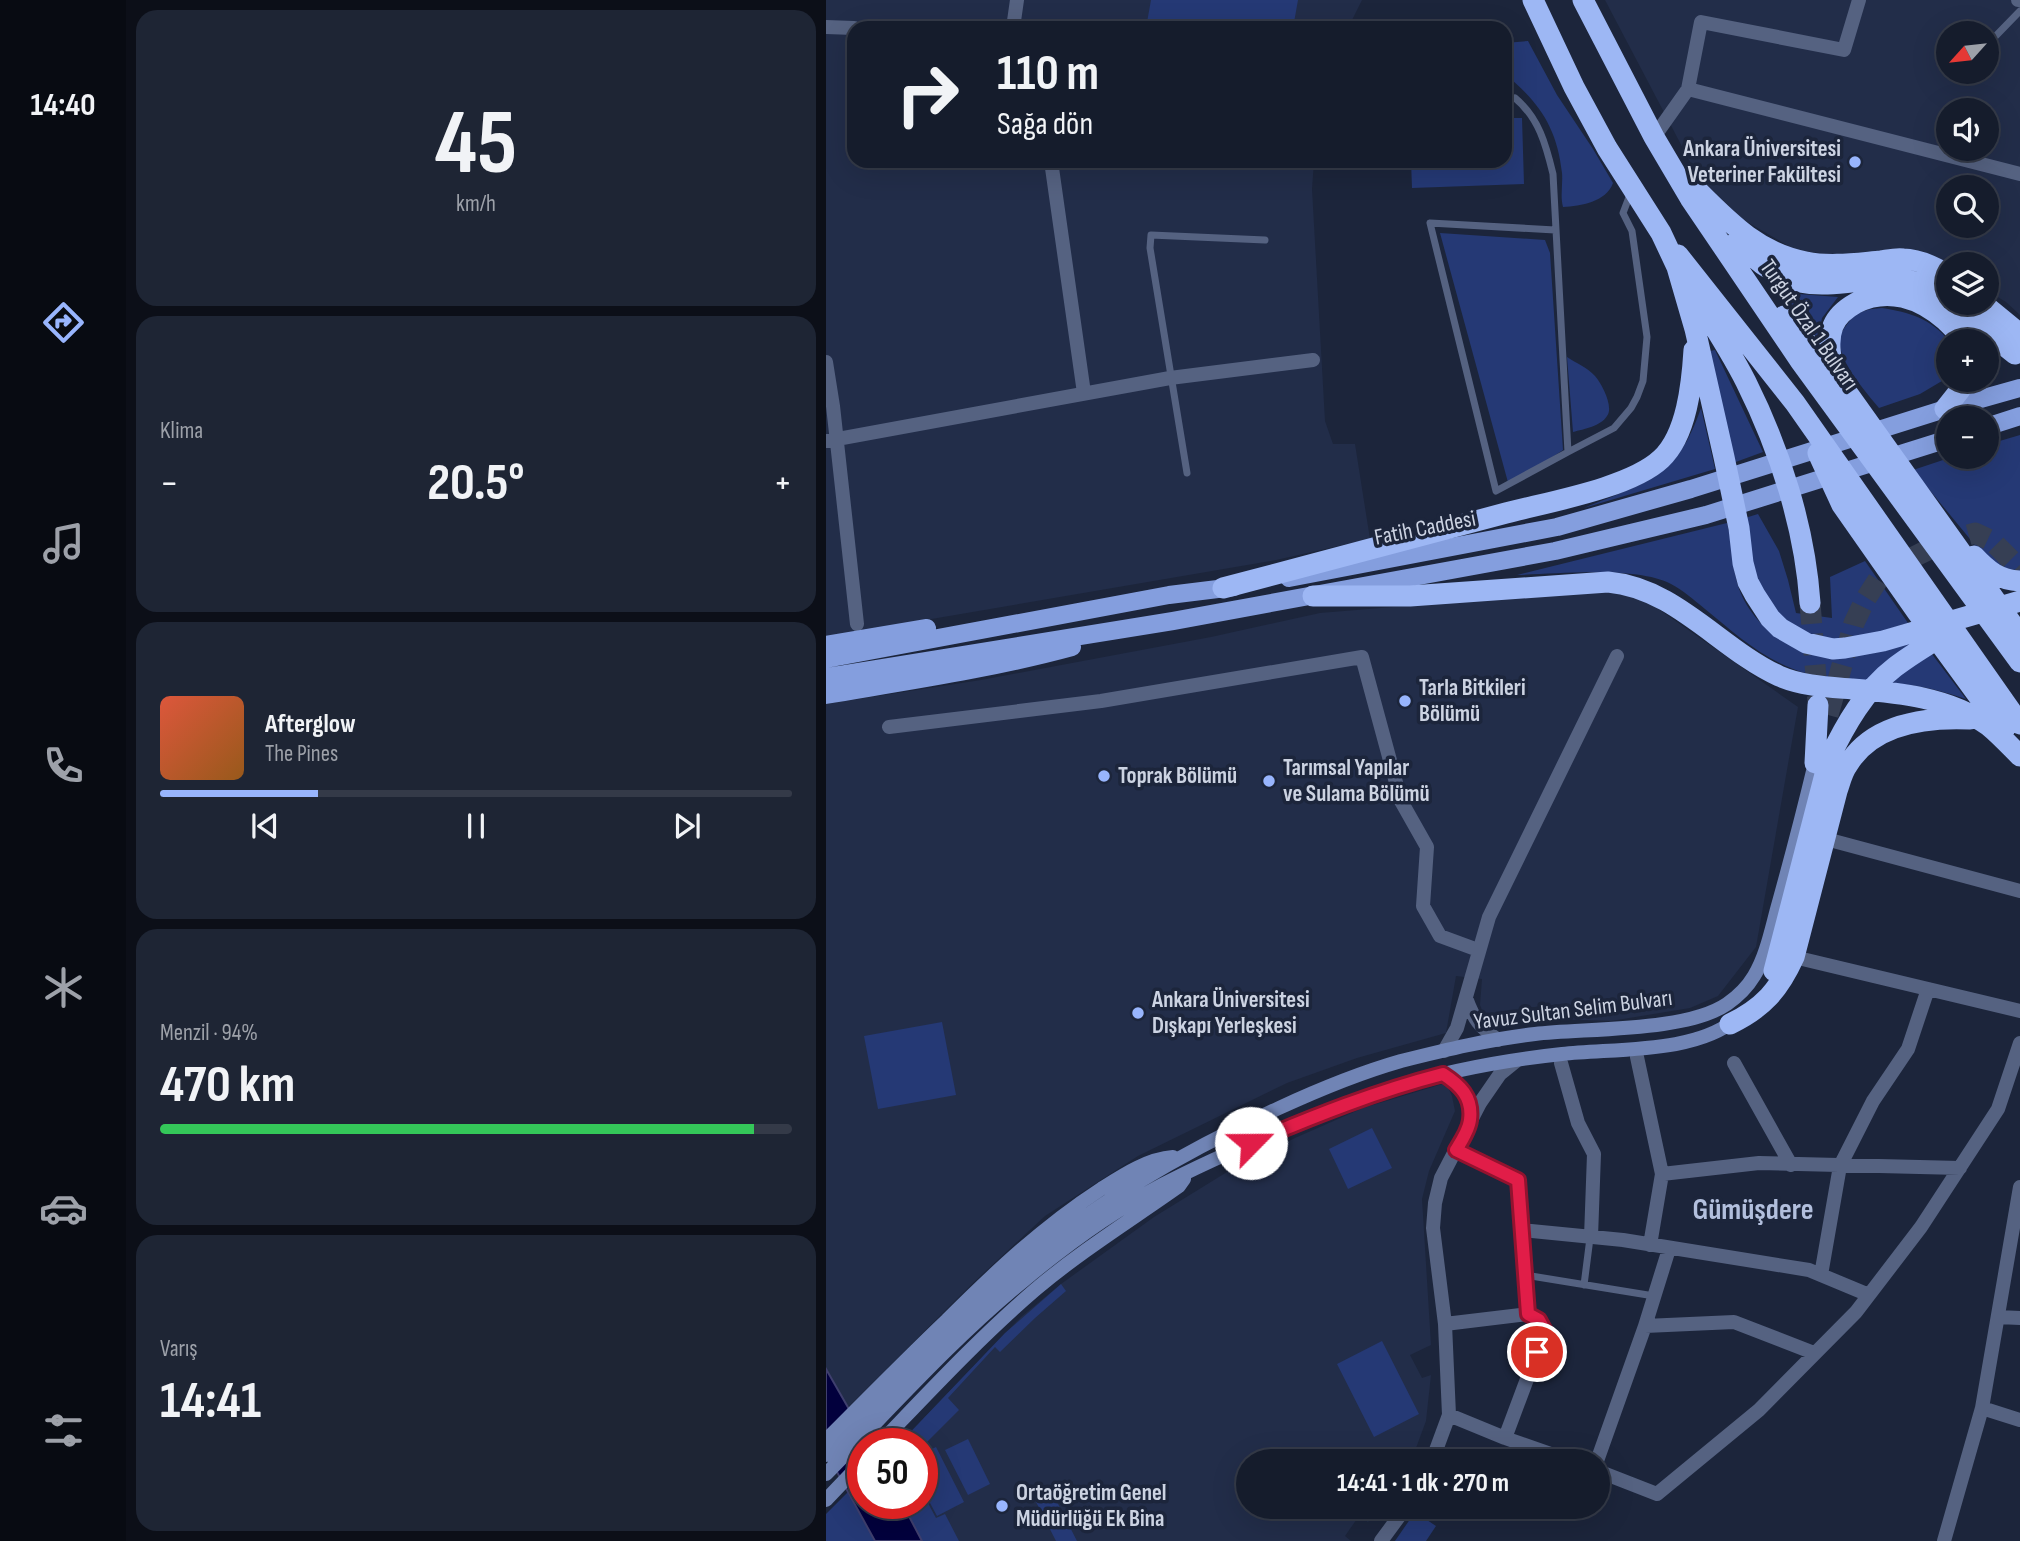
<!DOCTYPE html>
<html lang="tr">
<meta charset="utf-8">
<style>
body{margin:0;font-family:"Sofia Sans Condensed",sans-serif;background:#1e2534;color:#f1f3f6;height:100vh;display:flex;flex-direction:column;font-size:26px;white-space:nowrap}
*{box-sizing:border-box;margin:0}
p{font-size:23px;color:#9da1a9}
.icon{flex:none;width:38px;height:38px;fill:none;stroke:currentColor;stroke-width:2;stroke-linecap:round;stroke-linejoin:round}
.map{position:relative;flex:1;overflow:hidden}
.panel{display:flex;flex-direction:column;gap:10px;padding:10px;background:#0c0f18;width:700px}
.panel>*{flex:none}
.banner{position:absolute;left:21px;top:21px;width:665px;height:147px;border-radius:21px;box-shadow:0 7px 28px #0002,0 0 0 2px #343a48;background:#151c2c;color:#f1f3f6;overflow:hidden}
.needle{width:46px;rotate:243deg}
.buttons{position:absolute;left:1110px;top:21px;display:grid;gap:14px}
.buttons a{display:grid;place-items:center;width:63px;height:63px;border-radius:50%;background:#151c2c;box-shadow:0 7px 28px #0002,0 0 0 2px #343a48;font-size:35px}
.speed{position:absolute;left:21px;top:1428px;display:flex;gap:14px;font-size:35px;font-weight:700;text-align:center}
.speed>*{display:grid;place-content:center;width:91px;height:91px;border-radius:50%;background:#151c2c;box-shadow:0 7px 28px #0002,0 0 0 2px #343a48;line-height:1}
.speed .limit{border:10px solid #d22;background:#fff;color:#111}
.pin{position:absolute;display:grid;place-items:center;width:60px;height:60px;color:#fff;margin:-30px;border:4px solid #fff;border-radius:50%;box-shadow:0 2px 7px #0007}
.me{position:absolute;width:77px;margin:-38px;rotate:67deg;stroke-linejoin:round;filter:drop-shadow(0 0 5px #0008)}
.turn{display:flex;align-items:center;gap:24px;height:147px;padding:0 35px;font-size:32px}
.turn .icon{width:91px;height:91px;stroke-width:2.5}
.turn b{display:block;font-size:49px;line-height:60px}
.big{font-size:52px;font-weight:700;line-height:1.1}
.panel .widget{flex:1;display:flex;flex-direction:column;justify-content:center;gap:10px;min-width:0;padding:0 24px;border-radius:21px;background:#1e2534}
.panel .dial{align-items:center;gap:0}
.dial b{font-size:91px;line-height:1}
.song{display:flex;align-items:center;gap:21px}
.cover{width:84px;height:84px;border-radius:10px;background:linear-gradient(135deg,hsl(10 70% 55%),hsl(30 70% 35%))}
.played{height:7px;border-radius:4px;background:linear-gradient(90deg,#98b5fd 25%,#343a48 25%)}
.keys{display:flex;justify-content:space-around;direction:ltr}
.heat{display:flex;justify-content:space-between;align-items:center;font-size:38px;direction:ltr}
.charge{height:10px;border-radius:5px;background:linear-gradient(90deg,#34c759 94%,#343a48 0)}
.trip{position:absolute;left:410px;top:1449px;width:374px;height:70px;border-radius:35px;background:#151c2c;box-shadow:0 7px 28px #0002,0 0 0 2px #343a48;font-weight:700;line-height:70px;text-align:center}
main{display:flex;flex:1;min-height:0}
.tab-bar{display:flex;flex-direction:column;width:126px;justify-content:space-around;align-items:center;background:#080b12;color:#9da1a9}
.tab-bar .icon{width:49px;height:49px}
.tab-bar .selected{color:#98b5fd}
.tab-bar b{font-size:32px;color:#f1f3f6}
.map>svg:first-child{display:block}
.built{fill:#222d49;fill-rule:evenodd}
.green{fill:#253975}
.water{fill:#02003d;stroke:#3f3f6e;stroke-width:2}
.lines{fill:none;stroke-linecap:round;stroke-linejoin:round}
.highway-tunnel{stroke:#363f54;stroke-width:21;stroke-dasharray:21 10;stroke-linecap:butt}
.lane{stroke:#556281;stroke-width:7}
.street{stroke:#556281;stroke-width:14}
.secondary{stroke:#7084b5;stroke-width:14}
.primary{stroke:#849ede;stroke-width:18}
.highway{stroke:#9db7f4;stroke-width:21}
.route-casing{stroke:#92132f;stroke-width:18}
.route{stroke:#e11d48;stroke-width:12}
.poi-dot{fill:#98b5fd;stroke:#1c253b;stroke-width:2.5}
.labels{text-anchor:middle;dominant-baseline:central;stroke-width:7;stroke-linejoin:round;paint-order:stroke}
.poi-label{font-size:23px;font-weight:bold;fill:#ccd3e2;stroke:#1c253b;text-anchor:start}
.street-label{font-size:23px;fill:#ccd3e2;stroke:#1c253b}
.district-label{font-size:30px;font-weight:bold;fill:#b2bfdd;stroke:#1c253b}
</style>
<main>
<nav class="tab-bar">
<b>14:40</b>
<svg class="icon selected" aria-label="directions" viewBox="0 0 24 24"><path d="M12 3l9 9-9 9-9-9zM9 14v-3h6M13 9l2 2-2 2"/></svg>
<svg class="icon" aria-label="music" viewBox="0 0 24 24"><path d="M9 18V5l10-2v13"/><circle cx="6" cy="18" r="3"/><circle cx="16" cy="16" r="3"/></svg>
<svg class="icon" aria-label="phone" viewBox="0 0 24 24"><path d="M5 4h4l2 5-3 2q2 4 5 5l2-3 5 2v4C11 20 4 13 5 4z"/></svg>
<svg class="icon" aria-label="climate" viewBox="0 0 24 24"><path d="M12 3v18M4 7l16 10M4 17L20 7"/></svg>
<svg class="icon" aria-label="car" viewBox="0 0 24 24"><path d="M5 17H2v-5l4-1 3-4h7l3 4 3 1v5h-3M9 17h6M6 11h13"/><circle cx="7" cy="17" r="2"/><circle cx="17" cy="17" r="2"/></svg>
<svg class="icon" aria-label="filters" viewBox="0 0 24 24"><path d="M4 7h16M4 17h16"/><circle cx="9" cy="7" r="2"/><circle cx="15" cy="17" r="2"/></svg>
</nav>
<section class="panel">
<div class="widget dial"><b>45</b><p>km/h</p></div>
<div class="widget"><p>Klima</p>
<div class="heat"><a>−</a><b class="big">20.5°</b><a>+</a></div>
</div>
<div class="widget">
<div class="song"><i class="cover"></i><div><b>Afterglow</b><p>The Pines</p></div></div>
<div class="played"></div>
<div class="keys"><svg class="icon" aria-label="previous" viewBox="0 0 24 24"><path d="M18 5L8 12l10 7zM5 5v14"/></svg><svg class="icon" aria-label="pause" viewBox="0 0 24 24"><path d="M8 5v14M16 5v14"/></svg><svg class="icon" aria-label="next" viewBox="0 0 24 24"><path d="M6 5l10 7-10 7zM19 5v14"/></svg></div>
</div>
<div class="widget"><p>Menzil · 94%</p><b class="big">470 km</b><div class="charge"></div></div>
<div class="widget"><p>Varış</p><b class="big">14:41</b></div>
</section>
<div class="map">
<svg width="1194" height="1541" viewBox="0 0 1194 1541">
<rect width="100%" height="100%" fill="#1c253b"/>
<path class="built" d="M0,0H536L522,28H28V161H488L486,189L499,421L507,444H529L544,539L450,560L0,637Z
M779,0H1194V315L1180,302L1160,290V264H1124L971,251L916,219L871,175ZM1122,33H1160V72H1122ZM1122,110H1160V149H1122ZM1122,187H1160V226H1122Z
M784,589L824,603L972,707L930,947L892,996L864,1008L785,1021L700,1018L661,1023L654,1005L656,979L630,976L620,1033L531,1058L461,1083L312,1156L219,1216L148,1282L0,1429V704L155,680L385,637L494,613Z
M620,1083L626,1096L629,1111L603,1171L596,1199L605,1345L584,1355L596,1378L605,1375L600,1421L587,1456L584,1461H422V1507H554L542,1522L533,1516L519,1536L525,1541H96L76,1503H96V1444H73L195,1317L235,1284L328,1217L401,1172L469,1138L537,1108Z"/>
<path class="green" d="M325,0H472L467,28H320Z
M702,41L731,95L767,149L787,183C780,202 755,206 737,207C734,196 737,184 736,173C731,128 714,103 679,74V43Z
M679,118H696L698,184L586,188L585,161H679Z
M614,233L719,240L724,253L737,450L683,486Z
M947,284L973,294L1012,297L996,318L992,338L969,314Z
M1056,308C1083,312 1106,319 1123,341H1122L1121,378L1094,394L1053,408C1040,392 1010,359 1014,337C1015,332 1019,327 1022,323C1030,311 1042,309 1056,308Z
M889,350L937,452L907,463L884,351Z
M741,357C750,363 762,368 769,376C776,384 788,407 781,416C775,426 758,429 747,432Z
M875,408L889,469L758,508C822,481 850,480 875,408Z
M1194,435V571L1179,568L1158,556L1087,470L1126,457H1160V445Z
M932,514L953,551L962,580L970,613L1006,618L1004,577L1039,561L1082,623C1064,628 1044,636 1025,639C988,644 948,621 934,586C926,565 923,541 919,518Z
M901,523C906,542 906,560 910,578C917,610 942,635 970,648L1096,641L1140,699C1121,693 1102,687 1083,685C1045,679 1003,683 967,669C933,656 906,631 879,609C868,600 857,590 845,584C811,566 730,574 691,575Z
M116,1022L130,1095L52,1109L38,1036Z
M546,1128L566,1168L522,1189L503,1149Z
M235,1284L240,1291L209,1318L174,1352L169,1347L122,1398L133,1410L99,1444L88,1434L87,1435V1444H73L179,1333Z
M556,1341L593,1414L548,1437L511,1364Z
M142,1439L164,1484L142,1495L119,1450Z
M110,1447L138,1502L111,1516L96,1488V1454Z
M218,1490L226,1492L251,1541H230L210,1502V1496Z
M22,1492L49,1541H0V1514Z
M96,1492L110,1518L119,1514L133,1541H96L76,1503H96Z
M589,1512L610,1526L600,1541H569Z"/>
<path class="water" d="M0,1369L43,1444H37V1503H76L96,1541H49L0,1452Z"/>
<g class="lines">
<path class="highway-tunnel" d="M984,603L992,702
M1002,715L1028,623L1039,600L1057,572L1118,542L1149,533L1166,541L1194,569"/>
<path class="lane" d="M1160,46L1194,11
M689,98C713,118 720,145 727,174L742,452L670,491L604,223L729,230
M742,452L788,428L805,408L811,397L817,381L821,337L806,231L797,213L805,192
M361,473L324,248L325,235L439,240
M699,1275L828,1296
M758,1285L764,1238"/>
<path class="street" d="M1192,0H1194
M0,27L28,28
M187,28L191,0
M862,89L1194,174
M828,137L862,89L875,22L1018,50L1033,0
M225,161L258,393
M0,362L7,406L31,624
M0,441L344,378L487,360
M63,727L275,701L536,657L575,801L601,847L597,906L614,936L652,950
M1000,839L1194,891
M968,957L1194,1011
M640,998C648,1020 653,1026 672,1040
M618,1051L631,1028L663,917L791,656
M811,1057L836,1174L824,1245
M735,1063L752,1123L768,1154L765,1237
M908,1063L965,1165
M617,1074C639,1088 642,1094 644,1120
M630,1150L692,1180L702,1314
M836,1174L933,1163L1134,1168
M695,1230L797,1240L983,1270L1043,1295
M995,1275L1014,1166L1047,1101L1082,1049L1102,989
M1172,1317L1194,1318
M619,1324L702,1314L713,1320L719,1331L679,1438
M819,1326L908,1322L988,1353
M1156,1408L1194,1420
M623,1415L679,1438L745,1461
M606,1461L623,1415L619,1324L607,1228L609,1203L615,1178L654,1103L674,1074L690,1061
M771,1461L819,1326L843,1249
M772,1471L831,1494L933,1410L1030,1312L1095,1227L1172,1109L1194,1043
M555,1541L580,1507
M1118,1541L1156,1408L1194,1187"/>
<path class="secondary" d="M0,1440C40,1400 80,1359 121,1320C169,1272 218,1226 275,1189C297,1175 321,1159 347,1157
M53,1444C104,1391 154,1337 210,1289C255,1251 305,1220 353,1186L358,1179
M0,1455C68,1387 134,1318 207,1256C281,1195 366,1148 453,1108C492,1090 533,1073 575,1061C619,1050 664,1039 709,1034C760,1028 860,1032 901,1004C911,997 922,986 928,976C941,955 946,926 953,902C966,855 978,809 989,763
M0,1474C64,1409 126,1339 197,1281C240,1245 287,1211 336,1185C378,1163 422,1144 466,1126C501,1112 535,1098 570,1087C624,1070 680,1060 736,1054C788,1048 869,1054 910,1019
M0,1500L37,1461"/>
<path class="primary" d="M1160,427L1194,416
M463,578L731,527L865,489L1119,409L1194,388
M0,645L101,628
M0,659L343,595L408,587
M0,677L347,621L729,551L880,515L1122,439
M0,695C82,681 165,669 246,647"/>
<path class="highway" d="M707,0L748,87L781,148L835,233L851,267L869,329L898,457L913,528L917,563L922,582L929,595L944,618L954,628L980,643L1007,649L1019,648L1057,641L1194,601
M757,0L828,137L864,198L975,362L1194,662
M869,188C903,222 932,253 980,262C1004,267 1031,263 1055,261C1062,260 1070,258 1077,259C1093,259 1109,267 1122,275
M911,241C928,260 948,276 974,282C1011,290 1053,272 1089,282C1101,285 1112,293 1122,301
M852,255L969,403L1194,724
M865,290C884,320 904,350 920,382C954,450 979,528 984,603
M1125,303L1189,354
M1156,303L1194,334
M958,316L1008,374L1194,635
M1008,374C1005,358 1001,341 1007,326C1011,316 1021,308 1030,303C1062,287 1094,298 1120,321C1126,327 1133,333 1137,341
M1119,409L1134,390L1137,380
M992,453L1016,505L1091,612L1178,731
M1148,556C1162,571 1173,580 1194,581
M397,588C491,563 586,538 680,513C722,502 804,488 835,459C861,435 866,383 868,350
M487,596H584L782,582C850,588 894,649 953,676C976,686 1002,687 1026,689C1074,693 1123,697 1163,726C1174,735 1184,746 1194,756
M989,763L992,705
M948,971L1003,759C1019,725 1039,690 1069,667C1087,653 1108,641 1128,629
M904,1024C937,1008 953,990 968,957L1011,791C1014,783 1016,773 1021,766C1046,723 1099,717 1144,719"/>
</g>
<g class="lines">
<defs>
<path id="route" d="M425,1143C488,1116 551,1091 617,1074C634,1085 647,1097 644,1120C643,1130 635,1142 630,1150L692,1180L702,1314L713,1320L719,1331L711,1352"/>
</defs>
<use href="#route" class="route-casing"/>
<use href="#route" class="route"/>
</g>
<g class="poi-dot">
<circle cx="1029" cy="162" r="7"/>
<circle cx="579" cy="701" r="7"/>
<circle cx="278" cy="776" r="7"/>
<circle cx="443" cy="781" r="7"/>
<circle cx="312" cy="1013" r="7"/>
<circle cx="176" cy="1506" r="7"/>
</g>
<g class="labels">
<g class="poi-label">
<text x="1015" y="149" text-anchor="end">Ankara Üniversitesi<tspan x="1015" dy="26">Veteriner Fakültesi</tspan></text>
<text x="593" y="688">Tarla Bitkileri<tspan x="593" dy="26">Bölümü</tspan></text>
<text x="457" y="768">Tarımsal Yapılar<tspan x="457" dy="26">ve Sulama Bölümü</tspan></text>
<text x="292" y="776">Toprak Bölümü</text>
<text x="326" y="1000">Ankara Üniversitesi<tspan x="326" dy="26">Dışkapı Yerleşkesi</tspan></text>
<text x="190" y="1493">Ortaöğretim Genel<tspan x="190" dy="26">Müdürlüğü Ek Bina</tspan></text>
</g>
<g class="street-label">
<text transform="translate(983 325) rotate(55)">Turgut Özal 1 Bulvarı</text>
<text transform="translate(599 528) rotate(-11)">Fatih Caddesi</text>
<text transform="translate(747 1010) rotate(-7)">Yavuz Sultan Selim Bulvarı</text>
</g>
<g class="district-label">
<text x="927" y="1210">Gümüşdere</text>
</g>
</g>
</svg>
<div class="buttons">
<a><svg class="needle" viewBox="-14 -14 28 28"><path d="M0-13l5 13h-10z" fill="#e53935"/><path d="M0 13l5-13h-10z" fill="#9da1a9"/></svg></a>
<a><svg class="icon" aria-label="sound" viewBox="0 0 24 24"><path d="M4 9h4l5-4v14l-5-4H4zM17 9q2 3 0 6"/></svg></a>
<a><svg class="icon" aria-label="search" viewBox="0 0 24 24"><circle cx="10" cy="10" r="6"/><path d="M15 15l6 6"/></svg></a>
<a><svg class="icon" aria-label="layers" viewBox="0 0 24 24"><path d="M12 4l9 5-9 5-9-5zM3 14l9 5 9-5"/></svg></a>
<a>+</a>
<a>−</a>
</div>
<div class="speed"><div class="limit">50</div></div>
<div class="pin" style="left:711px;top:1352px;background:#d93025"><svg class="icon" aria-label="arrive" viewBox="0 0 24 24"><path d="M6 21V4h12l-3 4 3 4H6"/></svg></div>
<svg class="me" style="left:425px;top:1143px" viewBox="-20 -20 40 40"><circle r="19" fill="#fff"/><path d="M0-13L10 11 0 6-10 11z" fill="#e11d48"/></svg>
<div class="trip">14:41 · 1 dk · 270 m</div>
<div class="banner">
<div class="turn"><svg class="icon" aria-label="right" viewBox="0 0 24 24"><path d="M7 20v-9h11M14 6l5 5-5 5"/></svg><div><b>110 m</b>Sağa dön</div></div>
</div>
</div>
</main>
